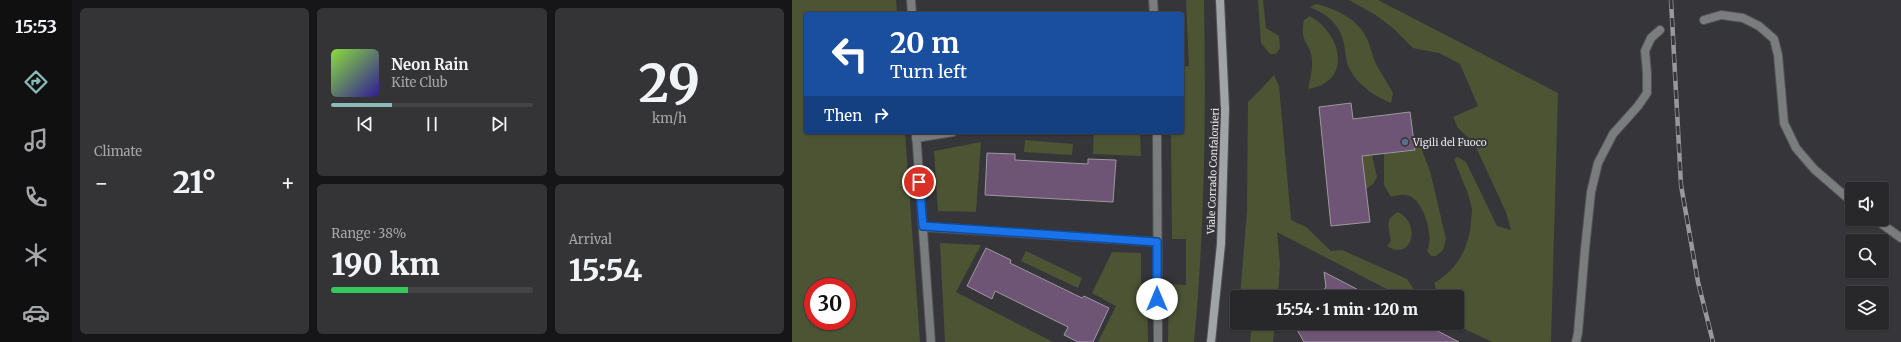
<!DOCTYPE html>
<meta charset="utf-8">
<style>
body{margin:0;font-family:Merriweather,serif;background:#343437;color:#f1f3f6;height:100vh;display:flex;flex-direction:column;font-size:15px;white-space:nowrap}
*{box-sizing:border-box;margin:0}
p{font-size:13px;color:#a5a6a9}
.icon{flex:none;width:22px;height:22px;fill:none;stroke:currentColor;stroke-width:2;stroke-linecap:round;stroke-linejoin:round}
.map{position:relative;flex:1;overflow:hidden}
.drawer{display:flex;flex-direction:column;gap:8px;padding:8px;background:#161618;width:720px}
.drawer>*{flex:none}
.guide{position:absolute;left:12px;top:12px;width:380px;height:122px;border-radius:4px;box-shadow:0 1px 3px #0004,0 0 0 1px #444447;background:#1a4fa0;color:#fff;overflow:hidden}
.fabs{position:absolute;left:1053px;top:182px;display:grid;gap:8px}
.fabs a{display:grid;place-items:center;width:44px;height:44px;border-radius:4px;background:#28282b;box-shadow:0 1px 3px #0004,0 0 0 1px #444447;font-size:20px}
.speed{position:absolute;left:12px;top:278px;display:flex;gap:8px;font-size:20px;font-weight:700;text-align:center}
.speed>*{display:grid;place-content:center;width:52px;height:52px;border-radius:50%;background:#28282b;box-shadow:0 1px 3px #0004,0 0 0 1px #444447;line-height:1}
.speed .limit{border:6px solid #d22;background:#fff;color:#111}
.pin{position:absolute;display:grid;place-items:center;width:34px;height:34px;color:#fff;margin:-17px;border:2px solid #fff;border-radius:50%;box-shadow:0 1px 4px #0007}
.me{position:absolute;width:44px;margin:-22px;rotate:0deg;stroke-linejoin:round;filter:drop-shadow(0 0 3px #0008)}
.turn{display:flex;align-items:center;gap:14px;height:84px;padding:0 20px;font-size:18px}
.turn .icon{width:52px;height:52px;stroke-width:2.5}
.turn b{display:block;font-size:28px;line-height:34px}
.then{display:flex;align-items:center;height:38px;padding:0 20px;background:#0003;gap:8px;font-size:15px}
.big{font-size:30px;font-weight:800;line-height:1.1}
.drawer .tile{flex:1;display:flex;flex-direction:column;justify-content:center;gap:6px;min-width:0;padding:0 14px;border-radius:6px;background:#343437}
.drawer .dial{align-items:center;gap:0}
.dial b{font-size:52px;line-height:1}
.song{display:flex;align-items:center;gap:12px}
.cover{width:48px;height:48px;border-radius:6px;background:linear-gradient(135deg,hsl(90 70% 55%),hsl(250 70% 35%))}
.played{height:4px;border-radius:2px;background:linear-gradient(90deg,#8bbbb9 30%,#444447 30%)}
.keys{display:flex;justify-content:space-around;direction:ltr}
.heat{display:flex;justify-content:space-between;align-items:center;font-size:22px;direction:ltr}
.charge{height:6px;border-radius:3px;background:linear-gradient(90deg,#34c759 38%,#444447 0)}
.drawer .tiles{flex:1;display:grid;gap:8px;grid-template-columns:repeat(3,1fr)}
.tile:first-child{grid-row:span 2}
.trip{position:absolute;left:438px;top:290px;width:234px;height:40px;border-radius:4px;background:#28282b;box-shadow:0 1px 3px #0004,0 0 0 1px #444447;font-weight:800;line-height:40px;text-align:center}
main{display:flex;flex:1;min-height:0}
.tab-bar{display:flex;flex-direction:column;width:72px;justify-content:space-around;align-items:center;background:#101011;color:#a5a6a9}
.tab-bar .icon{width:28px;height:28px}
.tab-bar .on{color:#8bbbb9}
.tab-bar b{font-size:18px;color:#f1f3f6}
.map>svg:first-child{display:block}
.green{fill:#4d5434;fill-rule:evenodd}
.building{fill:#6e5576;stroke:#9c999d}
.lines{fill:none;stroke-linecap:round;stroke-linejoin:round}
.service-casing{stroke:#535255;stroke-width:10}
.minor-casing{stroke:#535255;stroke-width:10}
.secondary-casing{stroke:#535255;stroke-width:10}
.service{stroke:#7a7c7e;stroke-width:8}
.minor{stroke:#7a7c7e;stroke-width:8}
.secondary{stroke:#a0a4a6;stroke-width:8}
.rail-casing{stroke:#99999c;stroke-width:4.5}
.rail{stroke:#363539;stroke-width:3;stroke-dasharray:9;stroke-linecap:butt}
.route-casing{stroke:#114b97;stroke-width:10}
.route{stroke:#1a73e8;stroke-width:7}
.service-dot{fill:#5c6f8a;stroke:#363539;stroke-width:1.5}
.labels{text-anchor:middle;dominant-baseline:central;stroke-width:4;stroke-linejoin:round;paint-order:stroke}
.poi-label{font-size:10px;fill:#e9e9eb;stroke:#363539;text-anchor:start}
.street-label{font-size:10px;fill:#e9e9eb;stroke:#363539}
</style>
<main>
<nav class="tab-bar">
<b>15:53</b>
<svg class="icon on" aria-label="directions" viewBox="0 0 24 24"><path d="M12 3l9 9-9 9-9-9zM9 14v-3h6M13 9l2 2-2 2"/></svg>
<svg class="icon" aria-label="music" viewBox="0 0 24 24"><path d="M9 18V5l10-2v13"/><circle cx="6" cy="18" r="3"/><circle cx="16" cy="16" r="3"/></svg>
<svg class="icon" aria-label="phone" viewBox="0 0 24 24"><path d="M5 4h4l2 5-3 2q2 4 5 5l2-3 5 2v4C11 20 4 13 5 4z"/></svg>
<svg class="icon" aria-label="climate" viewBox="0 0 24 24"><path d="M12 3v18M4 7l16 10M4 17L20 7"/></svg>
<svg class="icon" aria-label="car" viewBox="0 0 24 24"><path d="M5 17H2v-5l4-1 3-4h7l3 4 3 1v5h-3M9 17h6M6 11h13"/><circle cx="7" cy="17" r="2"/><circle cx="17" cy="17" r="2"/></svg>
</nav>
<section class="drawer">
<div class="tiles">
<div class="tile"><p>Climate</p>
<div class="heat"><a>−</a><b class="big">21°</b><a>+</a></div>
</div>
<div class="tile">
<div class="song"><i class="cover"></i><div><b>Neon Rain</b><p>Kite Club</p></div></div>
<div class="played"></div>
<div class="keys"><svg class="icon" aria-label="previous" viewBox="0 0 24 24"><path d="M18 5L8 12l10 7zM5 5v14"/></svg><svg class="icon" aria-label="pause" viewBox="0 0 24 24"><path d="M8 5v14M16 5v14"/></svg><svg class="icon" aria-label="next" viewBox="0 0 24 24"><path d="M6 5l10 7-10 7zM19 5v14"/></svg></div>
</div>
<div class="tile dial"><b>29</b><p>km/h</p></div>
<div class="tile"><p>Range · 38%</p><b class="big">190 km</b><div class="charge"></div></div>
<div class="tile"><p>Arrival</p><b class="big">15:54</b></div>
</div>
</section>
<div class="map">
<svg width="1109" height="342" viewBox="0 0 1109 342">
<rect width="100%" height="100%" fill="#363539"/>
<path class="green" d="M0,0H104L105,14H14V132H113L128,342H0ZM21,287H55V321H21Z
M394,0H412C414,114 413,228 402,342H376L377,284L394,285V239H380L379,132H390V67L397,66Z
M466,0H471L474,28L487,36L488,48L484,54H478L469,43Z
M557,0H586L766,93L759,342H700L660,323H665V297H647L642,283C665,270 677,248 679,222C679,218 680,213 680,209C677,193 668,175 662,159L666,157L674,162L705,226L719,230L714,212L682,143L666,128L661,117L686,106L668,64L647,53L621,48L601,28L582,14Z
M525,4C543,9 564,18 573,35C578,43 580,55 584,64C589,74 596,83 601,93L599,103C584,97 566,85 558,70C553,61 554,50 551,40C547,23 532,12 517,7Z
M518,16C550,34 561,82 516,89C518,79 521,70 520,60C519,42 507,44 512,20Z
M482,75L487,86L499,220L514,227L539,251L550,250L615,279L625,294L621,297H610L485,232L488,264L486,297H448L455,211L456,102L473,85Z
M302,132H348L349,156L301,154Z
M233,140L281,144L280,155L232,152Z
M189,142L184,212L146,211L142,151Z
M622,142L628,145L638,171L654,239L651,250L644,256H639L635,251C642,237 633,207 621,198C614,193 607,195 599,197L592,185V154L623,150Z
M578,146L585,177L581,184L574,189L569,147Z
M606,212C630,224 620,262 595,246L599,241C597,228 592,219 606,212Z
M148,243L189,245L164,292L261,342H153Z
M234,251L290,278L286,288L229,261Z
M320,252L349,253V290L355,291L356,342H306L324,306L300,293Z
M460,323H483L481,342H458Z"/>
<path class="building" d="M559,103L561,119L618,112L623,150L570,156L578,222L539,226L527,107Z
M195,153L223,154V160L296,164V159L324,160L321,202L193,195Z
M194,248L219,260L218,263L290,298L292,296L317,308L301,342H286L272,335L276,327L203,291L200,299L175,286Z
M532,272L580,297H523L528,294L534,287Z
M513,323H630L667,342H512L504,328L515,327Z"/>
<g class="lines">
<defs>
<path id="service" d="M912,20L929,15L951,18L967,26L982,39L986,55L992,123L1004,148L1022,169L1060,202
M124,138L161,132
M1083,219L1109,238
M131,227L365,242
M784,342L786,333L793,249L799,192L806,163L821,134L846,106L855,93V73L853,51L859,38L868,30"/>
<path id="minor" d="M119,0L120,14
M361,0L362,14
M124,132L139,342
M365,132L366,342"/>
<path id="secondary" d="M419,342L429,244L433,109L428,0"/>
</defs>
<use href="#service" class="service-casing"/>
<use href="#minor" class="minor-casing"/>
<use href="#secondary" class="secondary-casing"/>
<use href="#service" class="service"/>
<use href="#minor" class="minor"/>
<use href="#secondary" class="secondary"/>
<defs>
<path id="rail" d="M879,0L889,185L906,282L921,342"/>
</defs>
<use href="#rail" class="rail-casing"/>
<use href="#rail" class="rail"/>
</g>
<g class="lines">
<defs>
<path id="route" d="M127,182L131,226L365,242V299"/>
</defs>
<use href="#route" class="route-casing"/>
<use href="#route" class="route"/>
</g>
<circle class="service-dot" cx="613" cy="142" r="4"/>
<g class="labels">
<g class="poi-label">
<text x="621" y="142">Vigili del Fuoco</text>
</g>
<g class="street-label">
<text transform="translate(421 171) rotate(-88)">Viale Corrado Confalonieri</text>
</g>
</g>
</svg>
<div class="fabs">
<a><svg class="icon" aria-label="sound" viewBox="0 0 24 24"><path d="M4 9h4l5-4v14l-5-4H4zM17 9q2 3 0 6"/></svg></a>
<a><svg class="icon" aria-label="search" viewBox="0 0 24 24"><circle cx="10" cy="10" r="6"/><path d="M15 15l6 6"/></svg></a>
<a><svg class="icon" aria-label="layers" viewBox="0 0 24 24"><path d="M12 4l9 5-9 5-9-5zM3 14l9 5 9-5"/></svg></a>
</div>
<div class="speed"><div class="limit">30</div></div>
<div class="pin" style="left:127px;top:182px;background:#d93025"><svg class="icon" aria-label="arrive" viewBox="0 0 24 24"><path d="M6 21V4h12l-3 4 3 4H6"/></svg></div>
<svg class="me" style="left:365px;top:299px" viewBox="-20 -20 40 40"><circle r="19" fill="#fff"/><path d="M0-13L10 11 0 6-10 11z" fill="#1a73e8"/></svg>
<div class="trip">15:54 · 1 min · 120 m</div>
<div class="guide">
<div class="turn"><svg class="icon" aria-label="left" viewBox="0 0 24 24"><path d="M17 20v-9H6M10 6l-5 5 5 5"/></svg><div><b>20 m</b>Turn left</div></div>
<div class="then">Then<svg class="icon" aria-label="right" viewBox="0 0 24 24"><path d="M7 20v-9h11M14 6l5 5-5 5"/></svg></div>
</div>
</div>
</main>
